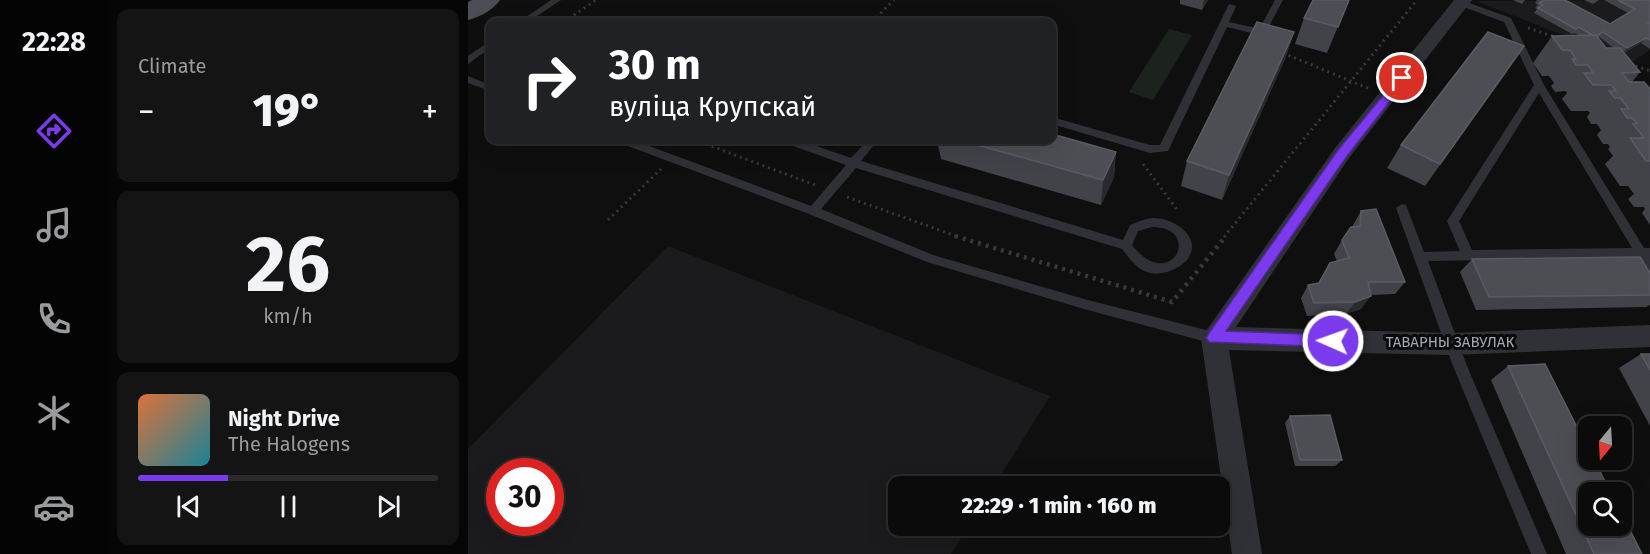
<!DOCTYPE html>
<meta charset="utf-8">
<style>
body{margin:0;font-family:"Fira Sans",sans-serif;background:#141415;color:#f1f3f6;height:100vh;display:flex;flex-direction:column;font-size:22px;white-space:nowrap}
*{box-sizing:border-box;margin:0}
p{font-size:20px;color:#9a9b9d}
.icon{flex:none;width:33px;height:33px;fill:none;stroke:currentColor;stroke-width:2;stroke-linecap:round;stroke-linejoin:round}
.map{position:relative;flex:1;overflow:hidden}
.details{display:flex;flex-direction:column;gap:9px;padding:9px;background:#060607;width:360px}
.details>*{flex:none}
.banner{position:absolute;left:18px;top:18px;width:570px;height:126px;border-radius:12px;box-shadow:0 6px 24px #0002,0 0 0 2px #2b2b2d;background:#202124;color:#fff;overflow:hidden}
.needle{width:39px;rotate:198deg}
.buttons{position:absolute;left:1110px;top:416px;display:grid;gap:12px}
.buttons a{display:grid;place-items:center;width:54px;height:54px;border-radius:12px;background:#0b0b0c;box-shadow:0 6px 24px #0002,0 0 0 2px #2b2b2d;font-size:30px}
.speed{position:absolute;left:18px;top:458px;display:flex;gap:12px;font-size:30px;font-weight:700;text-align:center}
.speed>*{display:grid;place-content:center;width:78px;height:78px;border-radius:50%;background:#0b0b0c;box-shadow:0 6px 24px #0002,0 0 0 2px #2b2b2d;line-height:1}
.speed .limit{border:9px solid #d22;background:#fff;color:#111}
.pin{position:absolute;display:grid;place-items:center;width:51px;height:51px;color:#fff;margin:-26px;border:3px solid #fff;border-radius:50%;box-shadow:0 2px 6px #0007}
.me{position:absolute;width:66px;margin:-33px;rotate:272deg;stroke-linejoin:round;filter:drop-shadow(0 0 4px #0008)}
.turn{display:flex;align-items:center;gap:21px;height:126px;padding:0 24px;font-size:27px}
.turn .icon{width:78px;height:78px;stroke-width:2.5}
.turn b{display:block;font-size:42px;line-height:51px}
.big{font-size:45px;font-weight:800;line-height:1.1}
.details .widget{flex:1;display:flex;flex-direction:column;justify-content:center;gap:9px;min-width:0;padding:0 21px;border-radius:12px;background:#141415}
.details .dial{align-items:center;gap:0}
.dial b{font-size:78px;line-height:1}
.song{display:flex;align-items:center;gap:18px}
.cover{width:72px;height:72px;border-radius:9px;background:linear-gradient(135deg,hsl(20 70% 55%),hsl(190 70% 35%))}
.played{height:6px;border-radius:3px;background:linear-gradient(90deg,#7c3aed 30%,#2b2b2d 30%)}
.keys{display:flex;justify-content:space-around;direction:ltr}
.heat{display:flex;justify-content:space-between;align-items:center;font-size:33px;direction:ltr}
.trip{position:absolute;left:420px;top:476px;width:342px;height:60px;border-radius:12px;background:#0b0b0c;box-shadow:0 6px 24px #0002,0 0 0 2px #2b2b2d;font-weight:800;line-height:60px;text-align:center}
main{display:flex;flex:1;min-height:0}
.tab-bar{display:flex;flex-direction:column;width:108px;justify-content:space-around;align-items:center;background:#040405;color:#9a9b9d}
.tab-bar .icon{width:42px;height:42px}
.tab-bar .selected{color:#7c3aed}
.tab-bar b{font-size:27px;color:#f1f3f6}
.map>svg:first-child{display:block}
.built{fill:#1b1b1d;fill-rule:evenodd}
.green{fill:#1b231c}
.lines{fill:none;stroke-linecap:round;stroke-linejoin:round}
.path-far1{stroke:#36383d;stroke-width:3;stroke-dasharray:2 4;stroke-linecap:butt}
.path{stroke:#36383d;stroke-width:4.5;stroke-dasharray:3 5;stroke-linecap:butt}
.lane{fill:#303136;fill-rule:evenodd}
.street{fill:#303136;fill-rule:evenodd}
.primary{fill:#4c4e55;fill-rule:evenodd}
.wall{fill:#424349;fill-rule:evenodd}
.shaded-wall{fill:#292a2d}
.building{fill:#4c4e54;stroke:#595c63;stroke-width:1.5}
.route{fill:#7c3aed;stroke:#51269a;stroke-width:1.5}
.labels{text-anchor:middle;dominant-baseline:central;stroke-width:6;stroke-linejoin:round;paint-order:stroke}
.street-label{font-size:15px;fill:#9fa5b2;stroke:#0a0a0b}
</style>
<main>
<nav class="tab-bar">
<b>22:28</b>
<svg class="icon selected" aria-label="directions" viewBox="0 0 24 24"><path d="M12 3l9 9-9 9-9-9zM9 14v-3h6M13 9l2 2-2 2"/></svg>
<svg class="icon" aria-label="music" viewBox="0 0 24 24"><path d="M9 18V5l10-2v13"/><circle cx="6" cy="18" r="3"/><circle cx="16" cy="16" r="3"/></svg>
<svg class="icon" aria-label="phone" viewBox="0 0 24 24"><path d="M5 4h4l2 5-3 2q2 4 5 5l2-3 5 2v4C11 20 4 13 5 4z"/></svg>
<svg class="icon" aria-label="climate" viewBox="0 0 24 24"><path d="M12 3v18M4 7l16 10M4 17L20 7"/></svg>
<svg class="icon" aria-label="car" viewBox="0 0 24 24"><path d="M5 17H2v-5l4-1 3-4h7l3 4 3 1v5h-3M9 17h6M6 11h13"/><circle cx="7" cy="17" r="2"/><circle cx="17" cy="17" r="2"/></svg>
</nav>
<section class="details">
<div class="widget"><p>Climate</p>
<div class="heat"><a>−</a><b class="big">19°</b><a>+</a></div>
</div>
<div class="widget dial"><b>26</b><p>km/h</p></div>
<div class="widget">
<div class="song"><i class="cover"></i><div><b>Night Drive</b><p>The Halogens</p></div></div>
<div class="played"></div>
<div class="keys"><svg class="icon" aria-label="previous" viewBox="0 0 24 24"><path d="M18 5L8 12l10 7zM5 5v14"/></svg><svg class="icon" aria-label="pause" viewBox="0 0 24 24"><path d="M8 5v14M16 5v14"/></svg><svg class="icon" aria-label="next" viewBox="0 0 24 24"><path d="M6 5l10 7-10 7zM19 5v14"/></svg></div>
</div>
</section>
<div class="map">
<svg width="1182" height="554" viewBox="0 0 1182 554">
<rect width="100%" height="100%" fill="#0f0f10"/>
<path class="built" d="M1182,0V50L1164,62L1008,1Z
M200,246L582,396L526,486H430V525H501L483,554H0V449ZM32,471H82V522H32Z"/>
<path class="green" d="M701,29L724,35L685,100L661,92Z"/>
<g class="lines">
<path class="path-far1" d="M96,22L128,0
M404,22L426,0
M1060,28L1087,37
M815,53L902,89
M1162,64L1182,71
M227,140L347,185
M675,164L710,211
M379,197L491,237
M140,220L193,169
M756,237L949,0"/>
<path class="path" d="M487,236L704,302L758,236"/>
<path class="lane" d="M83,0H93L60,22H51Z
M807,0H815L798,32L788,34L759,27L700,151L682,153L584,124V117L682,145H692L761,4L768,6L761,22L788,28H792Z
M993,0L1043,18L1076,85L1176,248H1182V274L1178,272L1169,258L960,261L999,366L1079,554H1063L985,366L928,208L934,204L938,205L956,252L992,251L979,221L1066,85L1036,22L990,5L989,3ZM1071,93L1164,248L1004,250L991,221Z
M22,41V48L0,64V56Z
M0,76L22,85V91L0,83Z
M151,140H165L343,206L378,165L317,143L316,140H331L383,158L400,140H410L393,161L655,240L662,225C669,222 677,219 684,218C699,217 722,228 724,245C725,265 698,276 682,273C669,270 662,259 654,249L388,168L353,209L465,255L616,299L746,332L751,334L752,338L751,342L746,344L616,309L459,262L341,214L152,143ZM684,227C736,227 703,295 664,245L670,231Z"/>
<path class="street" d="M986,0H1004L881,158L768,327L983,333L1182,325V347L983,355L761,350L794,554H764L733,338L867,148Z"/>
<path class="primary" d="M4,0H32C25,10 12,17 0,20V2Z"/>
</g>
<path class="wall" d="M712,0H740L734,10L712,4Z
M881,0L859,53L827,44L836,18Z
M1045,0H1057L1054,4Z
M1069,0H1097L1142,24L1160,13L1136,0H1182V49L1173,43L1156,53L1172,72L1164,82L1182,89V225L1174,213L1177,209L1176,207H1166L1160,199L1166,194L1160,186H1152L1137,164L1145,156L1140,149L1142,147L1140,144H1135L1129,135L1133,130L1129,124H1123L1119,117L1122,113L1120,111H1103L1094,99L1099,93L1098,91L1087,92L1083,86L1086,83L1081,76H1074L1065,63L1084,36H1113L1107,33L1104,34L1066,13L1069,9L1067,8L1070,5L1067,3ZM1131,37L1146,48H1138L1130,38Z
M1116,0H1131L1125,4Z
M826,32L817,59L754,200L713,186L719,161Z
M1040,70L957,186L919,168L933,145Z
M469,140H584L648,152L646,177L633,205L473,159Z
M893,211L937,282L927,294L902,295L893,309L878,314L839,316L833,298L840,285L850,283L862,263L869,261L866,254L874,240L885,227V225Z
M1004,259L1182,273V305L1178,307L1008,310L992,272Z
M1173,354H1182V426L1151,368Z
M1040,366L1174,554H1098L1023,380Z
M822,416L874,460L867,466H827L817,423Z"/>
<path class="shaded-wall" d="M736,0H740L734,10Z
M826,32L817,59L754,200L761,175Z
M1178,38L1173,43L1155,53L1159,48Z
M648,152L646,177L633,205L635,180Z
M903,296L893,309L878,314L887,302Z"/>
<path class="building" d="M845,0H881L870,27L836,18Z
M1075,0H1097L1142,24L1167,9L1150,0H1182V22L1180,23L1182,24V40L1178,38L1159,48L1135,32L1128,36H1126L1111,27L1108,29L1070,8L1075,5L1071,3L1076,0Z
M789,22L826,32L761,175L719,161Z
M1020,32L1056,46L972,164L933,145Z
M1128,35L1138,48H1152L1172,72L1154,73L1161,82H1176L1182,89V161H1178L1162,138H1176L1165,124L1169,123L1164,118H1159L1153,109H1161L1152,98H1147L1141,91H1148L1143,85H1125L1116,73H1125L1120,65H1108L1104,59H1108L1102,50H1094L1084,36Z
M584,134L648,152L635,180L491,140H584Z
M908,209L937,282H900L903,296L887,302L846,303L840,285L851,283L862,263L881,258L874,240L883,227L892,226L893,211Z
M1172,257L1182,273V295L1021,297L1004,259Z
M1173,354H1182V370Z
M1077,364L1120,449V459H1126L1142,492H1120V525H1154V514L1174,554H1126L1040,366Z
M862,415L874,460H832L822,416Z"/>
<path class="route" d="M934,75L938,76V81L879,156L758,331L865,335L870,336L872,341L870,345L865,347L741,342L738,338L741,333L870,150L931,76Z"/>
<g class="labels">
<g class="street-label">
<text x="982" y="342">ТАВАРНЫ ЗАВУЛАК</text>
</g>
</g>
</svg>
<div class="buttons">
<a><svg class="needle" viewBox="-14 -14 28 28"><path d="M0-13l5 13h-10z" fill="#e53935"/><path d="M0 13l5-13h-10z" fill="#9a9b9d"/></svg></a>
<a><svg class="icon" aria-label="search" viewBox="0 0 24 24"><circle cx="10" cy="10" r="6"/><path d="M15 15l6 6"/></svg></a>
</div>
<div class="speed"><div class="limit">30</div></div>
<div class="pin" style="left:934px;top:78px;background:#d93025"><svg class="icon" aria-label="arrive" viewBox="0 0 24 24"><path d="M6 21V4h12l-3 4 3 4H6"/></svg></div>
<svg class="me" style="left:865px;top:341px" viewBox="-20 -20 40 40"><circle r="17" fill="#7c3aed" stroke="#fff" stroke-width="3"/><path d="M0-11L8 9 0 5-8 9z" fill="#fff"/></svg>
<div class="trip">22:29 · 1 min · 160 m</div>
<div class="banner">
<div class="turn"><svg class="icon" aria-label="right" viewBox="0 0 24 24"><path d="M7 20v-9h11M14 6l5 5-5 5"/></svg><div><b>30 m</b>вуліца Крупскай</div></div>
</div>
</div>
</main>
